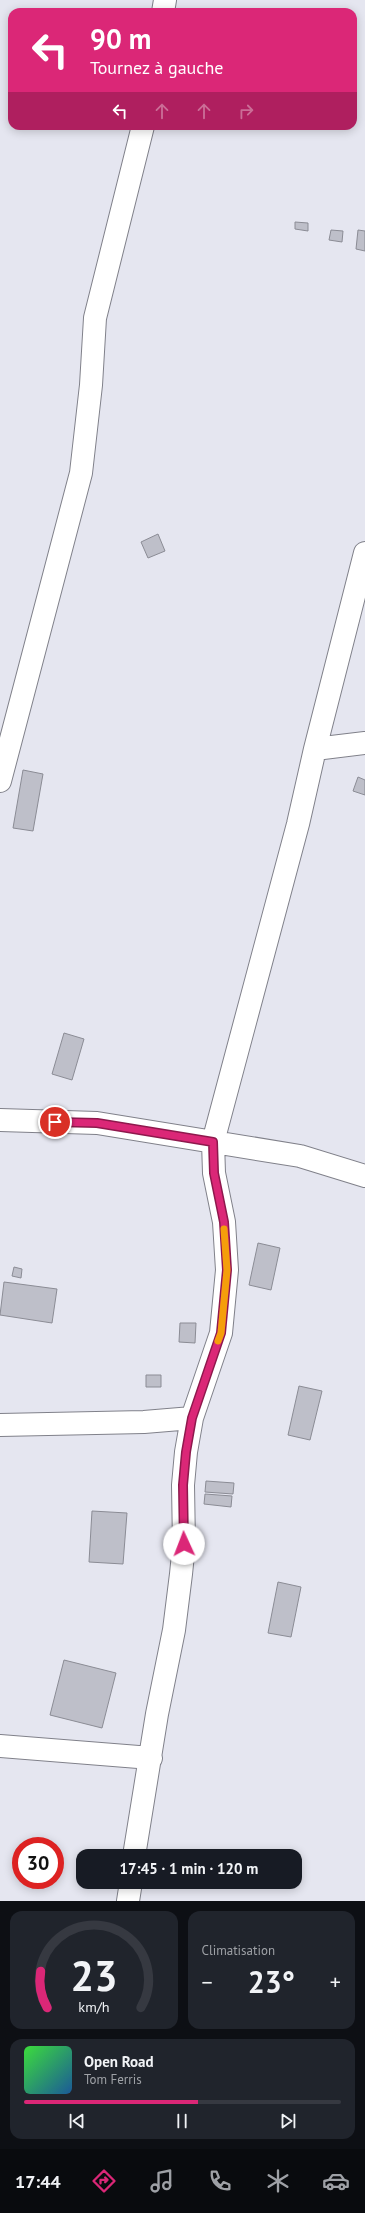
<!DOCTYPE html>
<html lang="fr">
<meta charset="utf-8">
<style>
body{margin:0;font-family:"PT Sans",sans-serif;background:#20242c;color:#f1f3f6;height:100vh;display:flex;flex-direction:column;font-size:15px;white-space:nowrap}
*{box-sizing:border-box;margin:0}
p{font-size:13px;color:#9ea1a6}
.icon{flex:none;width:22px;height:22px;fill:none;stroke:currentColor;stroke-width:2;stroke-linecap:round;stroke-linejoin:round}
.map{position:relative;height:1901px;overflow:hidden}
.sheet{display:flex;flex-direction:column;gap:10px;padding:10px;background:#0d0f14;flex:1}
.sheet>*{flex:none}
.top-card{position:absolute;left:8px;top:8px;width:349px;height:122px;border-radius:12px;box-shadow:0 2px 10px #0003;background:#db2777;color:#fff;overflow:hidden}
.speed{position:absolute;left:12px;top:1837px;display:flex;gap:8px;font-size:20px;font-weight:700;text-align:center}
.speed>*{display:grid;place-content:center;width:52px;height:52px;border-radius:50%;background:#171b24;box-shadow:0 2px 10px #0003;line-height:1}
.speed .limit{border:6px solid #d22;background:#fff;color:#111}
.pin{position:absolute;display:grid;place-items:center;width:34px;height:34px;color:#fff;margin:-17px;border:2px solid #fff;border-radius:50%;box-shadow:0 1px 4px #0007}
.me{position:absolute;width:44px;margin:-22px;rotate:358deg;stroke-linejoin:round;filter:drop-shadow(0 0 3px #0008)}
.turn{display:flex;align-items:center;gap:14px;height:84px;padding:0 16px;font-size:18px}
.turn .icon{width:52px;height:52px;stroke-width:2.5}
.turn b{display:block;font-size:28px;line-height:34px}
.lanes{display:flex;align-items:center;height:38px;padding:0 16px;background:#0003;justify-content:center;gap:20px;direction:ltr}
.lanes .off{opacity:.35}
.big{font-size:30px;font-weight:700;line-height:1.1}
.sheet .card{flex:1;display:flex;flex-direction:column;justify-content:center;gap:6px;min-width:0;padding:0 14px;border-radius:12px;background:#20242c}
.sheet .dial{align-items:center;gap:0}
.dial svg{height:104px;overflow:visible;fill:none;stroke:#363941;stroke-width:7;stroke-linecap:round;text-anchor:middle}
.dial text{fill:#f1f3f6;stroke:none}
.song{display:flex;align-items:center;gap:12px}
.cover{width:48px;height:48px;border-radius:6px;background:linear-gradient(135deg,hsl(120 70% 55%),hsl(210 70% 35%))}
.played{height:4px;border-radius:2px;background:linear-gradient(90deg,#db2777 55%,#363941 55%)}
.keys{display:flex;justify-content:space-around;direction:ltr}
.heat{display:flex;justify-content:space-between;align-items:center;font-size:22px;direction:ltr}
.sheet .tiles{flex:1;display:grid;gap:10px;grid-template-columns:1fr 1fr}
.card:last-child{grid-column:span 2}
.trip{position:absolute;left:76px;top:1849px;width:226px;height:40px;border-radius:12px;background:#171b24;box-shadow:0 2px 10px #0003;font-weight:700;line-height:40px;text-align:center}
.menu{display:flex;height:64px;justify-content:space-around;align-items:center;background:#090b0e;color:#9ea1a6}
.menu .icon{width:28px;height:28px}
.menu .current{color:#db2777}
.menu b{font-size:18px;color:#f1f3f6}
.map>svg:first-child{display:block}
.building{fill:#bebfc9;stroke:#8b8c95}
.lines{fill:none;stroke-linecap:round;stroke-linejoin:round}
.minor-casing{stroke:#80818a;stroke-width:24}
.minor{stroke:#fff;stroke-width:22}
.route-casing{stroke:#8e194d;stroke-width:10}
.route{stroke:#db2777;stroke-width:7}
.slow{stroke:#f59e0b;stroke-width:7}
</style>
<div class="map">
<svg width="365" height="1901" viewBox="0 0 365 1901">
<rect width="100%" height="100%" fill="#e5e6f0"/>
<path class="building" d="M295,222L308,223V231L295,229Z
M331,230L343,231L342,242L329,240Z
M358,230L365,231V251L356,249Z
M158,534L165,551L148,558L141,542Z
M23,770L43,774L33,831L13,828Z
M358,777L365,780V795L353,791Z
M64,1033L84,1039L72,1080L52,1074Z
M258,1243L280,1248L271,1290L249,1285Z
M14,1267L22,1269L21,1278L12,1276Z
M4,1282L57,1289L52,1323L0,1315Z
M180,1323H196L195,1343L179,1342Z
M146,1375H161V1387H146Z
M299,1386L322,1391L310,1440L288,1435Z
M206,1481L234,1483L233,1494L205,1492Z
M205,1494L232,1496L231,1507L204,1504Z
M92,1511L127,1513L123,1564L89,1562Z
M278,1582L301,1587L291,1637L268,1633Z
M64,1660L116,1673L102,1728L50,1715Z"/>
<g class="lines">
<defs>
<path id="minor" d="M163,12L165,0
M315,749L365,553
M0,781L81,473L91,385L95,318L143,126
M0,1120L97,1123L300,1156L365,1176
M0,1425L144,1422L192,1418
M0,1746L151,1758
M134,1856L157,1714L174,1630L181,1574L184,1544L183,1485L186,1452L192,1418L221,1333L227,1270L224,1222L214,1173L213,1142L298,824L315,749L365,743
M128,1901L131,1882"/>
</defs>
<use href="#minor" class="minor-casing"/>
<use href="#minor" class="minor"/>
</g>
<g class="lines">
<defs>
<path id="route" d="M55,1122L97,1123L213,1142L214,1173L224,1222L227,1270L221,1333L192,1418L186,1452L183,1485L184,1544"/>
</defs>
<use href="#route" class="route-casing"/>
<use href="#route" class="route"/>
<path class="slow" d="M218,1341L221,1333L227,1270L224,1229"/>
</g>
</svg>
<div class="speed"><div class="limit">30</div></div>
<div class="pin" style="left:55px;top:1122px;background:#d93025"><svg class="icon" aria-label="arrive" viewBox="0 0 24 24"><path d="M6 21V4h12l-3 4 3 4H6"/></svg></div>
<svg class="me" style="left:184px;top:1544px" viewBox="-20 -20 40 40"><circle r="19" fill="#fff"/><path d="M0-13L10 11 0 6-10 11z" fill="#db2777"/></svg>
<div class="trip">17:45 · 1 min · 120 m</div>
<div class="top-card">
<div class="turn"><svg class="icon" aria-label="left" viewBox="0 0 24 24"><path d="M17 20v-9H6M10 6l-5 5 5 5"/></svg><div><b>90 m</b>Tournez à gauche</div></div>
<div class="lanes"><svg class="icon" aria-label="left" viewBox="0 0 24 24"><path d="M17 20v-9H6M10 6l-5 5 5 5"/></svg><svg class="icon off" aria-label="ahead" viewBox="0 0 24 24"><path d="M12 20V5M6 11l6-6 6 6"/></svg><svg class="icon off" aria-label="ahead" viewBox="0 0 24 24"><path d="M12 20V5M6 11l6-6 6 6"/></svg><svg class="icon off" aria-label="right" viewBox="0 0 24 24"><path d="M7 20v-9h11M14 6l5 5-5 5"/></svg></div>
</div>
</div>
<section class="sheet">
<div class="tiles">
<div class="card dial"><svg viewBox="0 0 100 80">
<path d="M14 69A42 42 0 1 1 86 69"/>
<path d="M14 69A42 42 0 0 1 9 41" stroke="#db2777"/>
<text x="50" y="56" font-size="32" font-weight="700">23</text>
<text x="50" y="72" font-size="11">km/h</text>
</svg></div>
<div class="card"><p>Climatisation</p>
<div class="heat"><a>−</a><b class="big">23°</b><a>+</a></div>
</div>
<div class="card">
<div class="song"><i class="cover"></i><div><b>Open Road</b><p>Tom Ferris</p></div></div>
<div class="played"></div>
<div class="keys"><svg class="icon" aria-label="previous" viewBox="0 0 24 24"><path d="M18 5L8 12l10 7zM5 5v14"/></svg><svg class="icon" aria-label="pause" viewBox="0 0 24 24"><path d="M8 5v14M16 5v14"/></svg><svg class="icon" aria-label="next" viewBox="0 0 24 24"><path d="M6 5l10 7-10 7zM19 5v14"/></svg></div>
</div>
</div>
</section>
<nav class="menu">
<b>17:44</b>
<svg class="icon current" aria-label="directions" viewBox="0 0 24 24"><path d="M12 3l9 9-9 9-9-9zM9 14v-3h6M13 9l2 2-2 2"/></svg>
<svg class="icon" aria-label="music" viewBox="0 0 24 24"><path d="M9 18V5l10-2v13"/><circle cx="6" cy="18" r="3"/><circle cx="16" cy="16" r="3"/></svg>
<svg class="icon" aria-label="phone" viewBox="0 0 24 24"><path d="M5 4h4l2 5-3 2q2 4 5 5l2-3 5 2v4C11 20 4 13 5 4z"/></svg>
<svg class="icon" aria-label="climate" viewBox="0 0 24 24"><path d="M12 3v18M4 7l16 10M4 17L20 7"/></svg>
<svg class="icon" aria-label="car" viewBox="0 0 24 24"><path d="M5 17H2v-5l4-1 3-4h7l3 4 3 1v5h-3M9 17h6M6 11h13"/><circle cx="7" cy="17" r="2"/><circle cx="17" cy="17" r="2"/></svg>
</nav>
